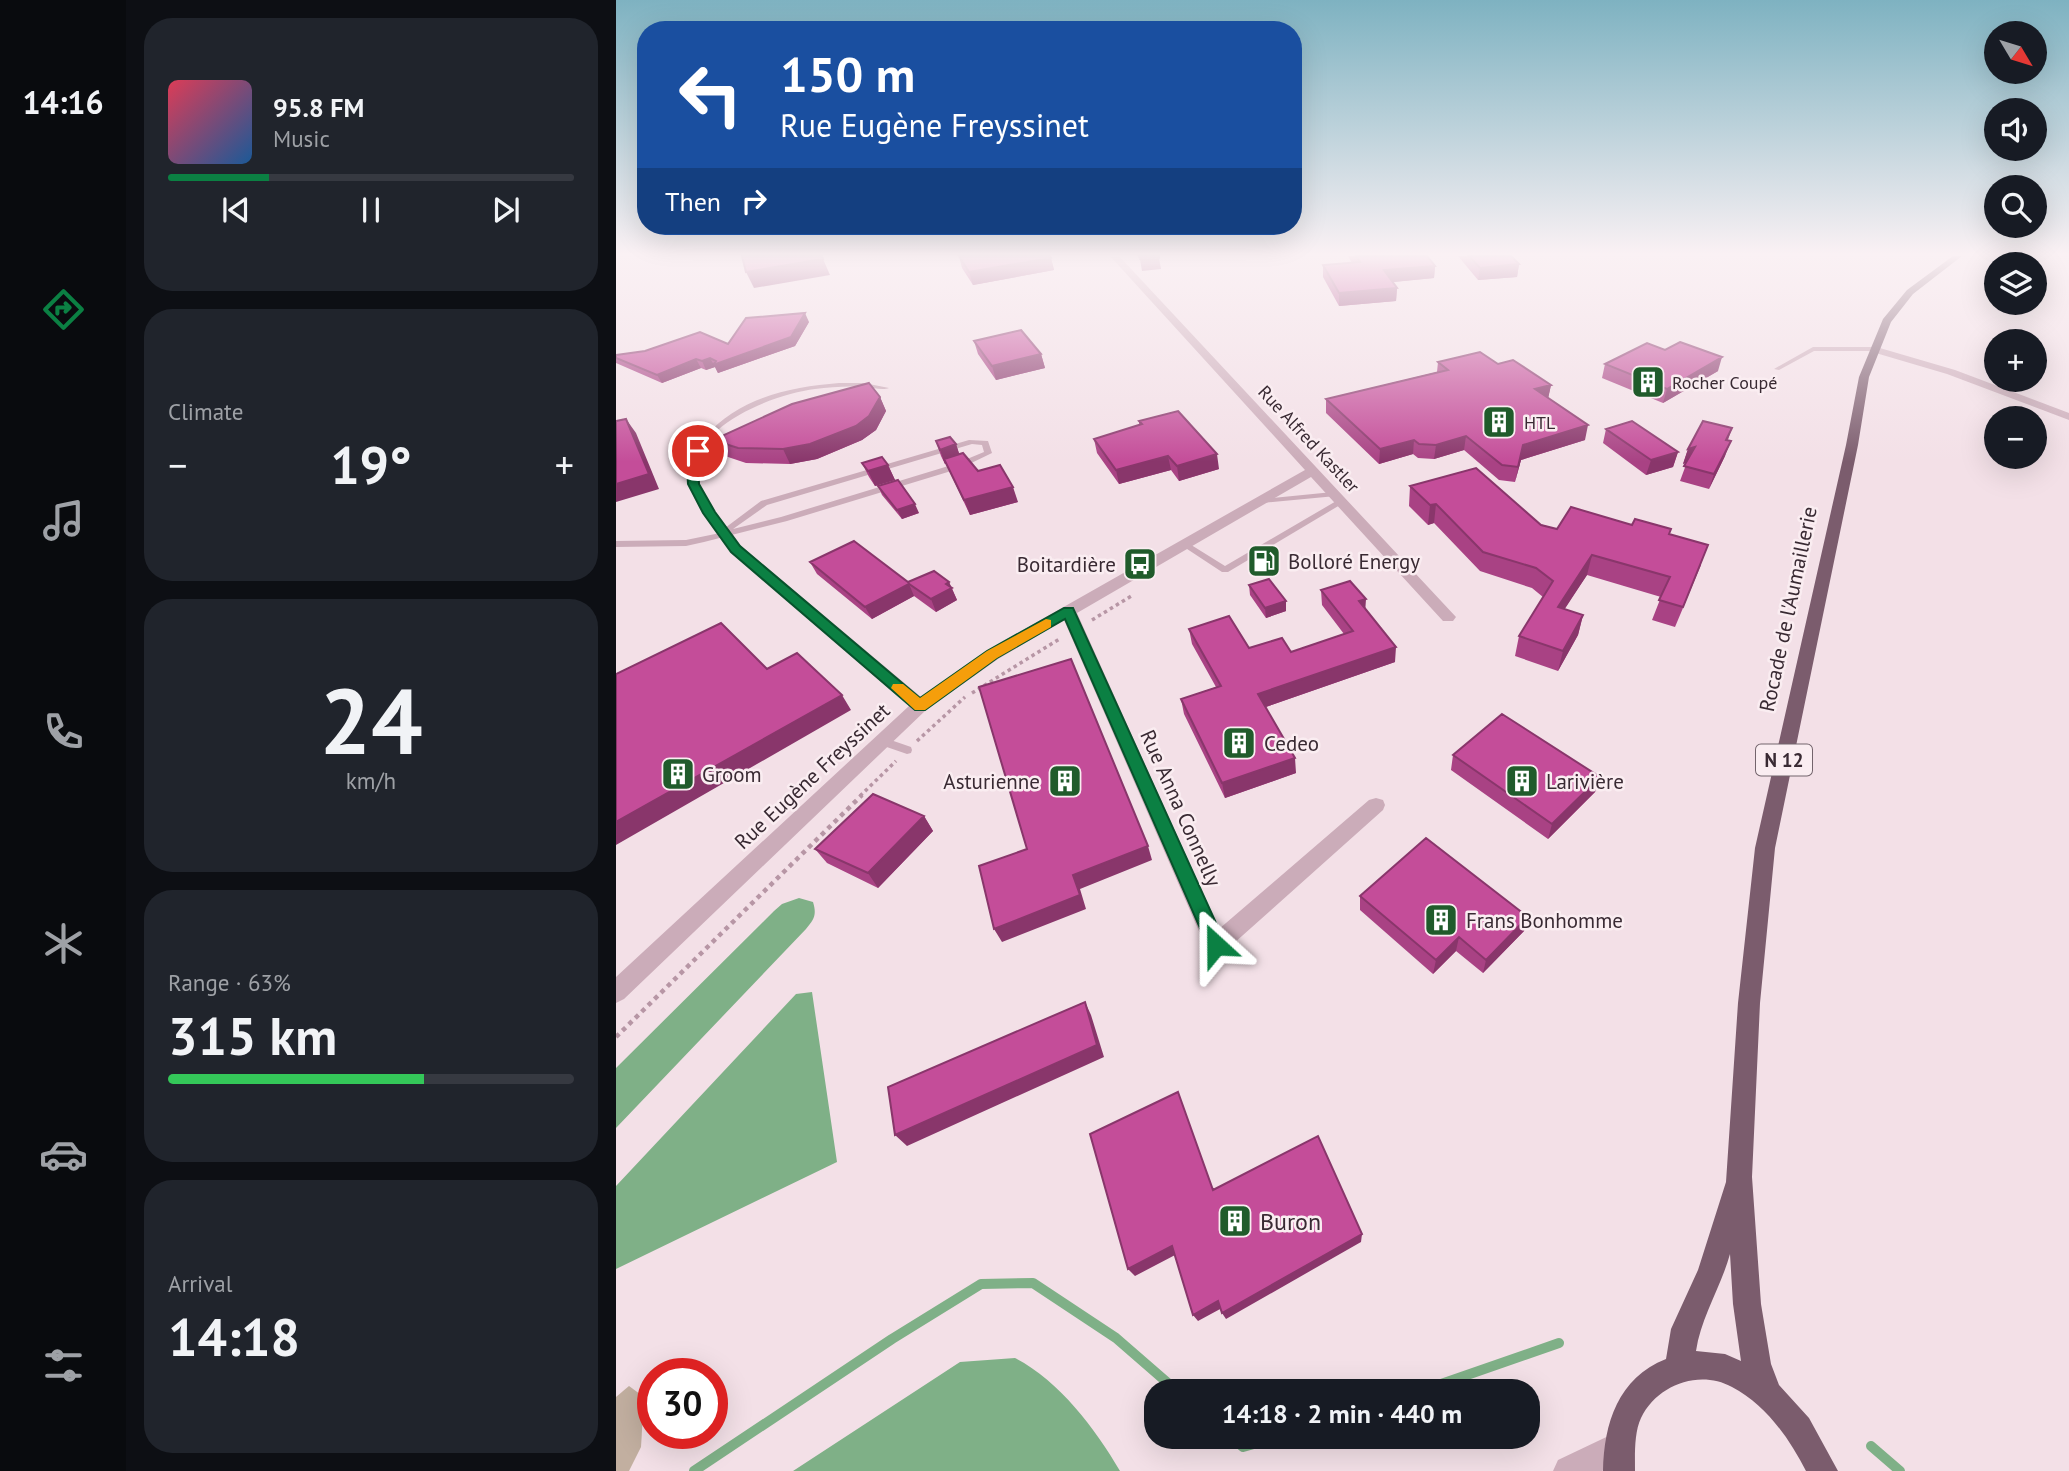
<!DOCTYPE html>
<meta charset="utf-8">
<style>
body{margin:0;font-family:"PT Sans",sans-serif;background:#20242c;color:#f1f3f6;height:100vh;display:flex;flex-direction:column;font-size:26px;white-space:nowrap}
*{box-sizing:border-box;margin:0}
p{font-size:23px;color:#9ea1a6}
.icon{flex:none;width:38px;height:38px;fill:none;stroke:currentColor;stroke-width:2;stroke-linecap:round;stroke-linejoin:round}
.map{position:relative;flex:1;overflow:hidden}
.panel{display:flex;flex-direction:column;gap:18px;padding:18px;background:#0d0f14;width:490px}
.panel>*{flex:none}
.banner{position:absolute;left:21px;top:21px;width:665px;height:214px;border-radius:28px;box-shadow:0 7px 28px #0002;background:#1a4fa0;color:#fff;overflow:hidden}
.needle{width:46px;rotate:128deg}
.tools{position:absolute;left:1368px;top:21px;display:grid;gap:14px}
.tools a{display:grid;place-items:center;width:63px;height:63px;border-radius:50%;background:#171b24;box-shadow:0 7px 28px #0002;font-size:35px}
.speed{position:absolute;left:21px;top:1358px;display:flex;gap:14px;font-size:35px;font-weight:700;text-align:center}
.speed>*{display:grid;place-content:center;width:91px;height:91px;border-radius:50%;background:#171b24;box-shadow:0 7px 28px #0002;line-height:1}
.speed .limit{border:10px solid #d22;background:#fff;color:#111}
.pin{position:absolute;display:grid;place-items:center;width:60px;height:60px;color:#fff;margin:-30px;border:4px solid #fff;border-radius:50%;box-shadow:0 2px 7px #0007}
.me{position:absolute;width:77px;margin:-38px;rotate:336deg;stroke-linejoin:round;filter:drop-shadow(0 0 5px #0008)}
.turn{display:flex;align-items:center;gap:24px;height:147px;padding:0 28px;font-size:32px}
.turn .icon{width:91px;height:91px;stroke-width:2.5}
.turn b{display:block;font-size:49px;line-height:60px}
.then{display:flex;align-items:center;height:66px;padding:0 28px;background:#0003;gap:14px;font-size:26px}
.big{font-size:52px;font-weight:700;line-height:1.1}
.panel .tile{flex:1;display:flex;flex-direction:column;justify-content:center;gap:10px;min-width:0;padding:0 24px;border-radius:28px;background:#20242c}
.panel .dial{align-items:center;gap:0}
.dial b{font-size:91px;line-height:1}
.song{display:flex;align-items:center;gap:21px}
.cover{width:84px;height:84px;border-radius:10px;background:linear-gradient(135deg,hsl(350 70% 55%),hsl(210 70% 35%))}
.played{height:7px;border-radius:4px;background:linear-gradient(90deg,#0b8043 25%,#363941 25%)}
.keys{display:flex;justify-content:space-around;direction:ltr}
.heat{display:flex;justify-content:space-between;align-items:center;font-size:38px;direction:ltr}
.charge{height:10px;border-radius:5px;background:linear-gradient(90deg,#34c759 63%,#363941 0)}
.trip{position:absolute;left:528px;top:1379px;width:396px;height:70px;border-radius:28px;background:#171b24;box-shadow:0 7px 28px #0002;font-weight:700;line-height:70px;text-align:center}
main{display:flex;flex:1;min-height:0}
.tab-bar{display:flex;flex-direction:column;width:126px;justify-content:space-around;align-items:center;background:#090b0e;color:#9ea1a6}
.tab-bar .icon{width:49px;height:49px}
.tab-bar .on{color:#0b8043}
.tab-bar b{font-size:32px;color:#f1f3f6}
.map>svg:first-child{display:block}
.green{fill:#c2afa0}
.water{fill:#7fb087}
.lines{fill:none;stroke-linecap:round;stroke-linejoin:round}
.stream{stroke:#7fb087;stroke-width:10}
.path-far1{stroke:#b796a5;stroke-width:3.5;stroke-dasharray:3.5 3.5;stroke-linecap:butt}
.path{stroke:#b796a5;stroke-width:4.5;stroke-dasharray:4.5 4.5;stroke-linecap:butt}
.service{fill:#cbacb9;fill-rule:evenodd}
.minor{fill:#cbacb9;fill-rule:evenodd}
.primary{fill:#7b5c6d;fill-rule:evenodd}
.wall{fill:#a94284}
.shaded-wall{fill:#89366b}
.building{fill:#c44d99;stroke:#89366b;stroke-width:2}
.route{fill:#0b8043;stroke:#07532c;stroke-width:2}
.slow{fill:#f59e0b}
.labels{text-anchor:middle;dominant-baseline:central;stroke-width:5;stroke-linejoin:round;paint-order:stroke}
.far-poi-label{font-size:18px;fill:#392a33;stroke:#faedf1;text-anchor:start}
.far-street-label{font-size:18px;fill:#392a33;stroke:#faedf1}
.shield{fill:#faedf1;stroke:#73646c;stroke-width:2}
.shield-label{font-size:19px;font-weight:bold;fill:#392a33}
.poi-label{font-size:21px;fill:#392a33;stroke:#faedf1;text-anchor:start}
.street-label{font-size:21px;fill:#392a33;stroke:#faedf1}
.near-poi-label{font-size:24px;fill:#392a33;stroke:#faedf1;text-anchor:start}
</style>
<main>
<nav class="tab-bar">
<b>14:16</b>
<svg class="icon on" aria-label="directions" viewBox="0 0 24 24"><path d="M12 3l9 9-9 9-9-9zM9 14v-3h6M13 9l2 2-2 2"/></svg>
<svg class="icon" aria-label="music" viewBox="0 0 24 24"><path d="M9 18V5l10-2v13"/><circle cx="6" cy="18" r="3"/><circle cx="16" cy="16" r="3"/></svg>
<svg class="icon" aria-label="phone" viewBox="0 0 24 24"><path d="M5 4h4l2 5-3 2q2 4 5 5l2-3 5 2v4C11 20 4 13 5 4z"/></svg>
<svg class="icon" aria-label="climate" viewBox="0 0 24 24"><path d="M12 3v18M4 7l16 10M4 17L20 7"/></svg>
<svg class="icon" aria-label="car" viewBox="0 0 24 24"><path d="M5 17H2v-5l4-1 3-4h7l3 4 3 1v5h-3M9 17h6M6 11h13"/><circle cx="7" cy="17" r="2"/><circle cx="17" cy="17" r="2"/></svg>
<svg class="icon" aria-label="filters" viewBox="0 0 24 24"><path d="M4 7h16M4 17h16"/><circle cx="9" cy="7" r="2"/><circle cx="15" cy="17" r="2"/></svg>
</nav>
<section class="panel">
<div class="tile">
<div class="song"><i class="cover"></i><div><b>95.8 FM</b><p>Music</p></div></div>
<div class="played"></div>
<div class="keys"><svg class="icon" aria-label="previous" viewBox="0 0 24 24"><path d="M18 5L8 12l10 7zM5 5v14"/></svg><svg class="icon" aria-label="pause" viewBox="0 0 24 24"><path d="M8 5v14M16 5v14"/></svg><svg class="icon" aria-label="next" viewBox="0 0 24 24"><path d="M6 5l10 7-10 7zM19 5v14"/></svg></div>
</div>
<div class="tile"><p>Climate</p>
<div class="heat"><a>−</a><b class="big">19°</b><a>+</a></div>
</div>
<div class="tile dial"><b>24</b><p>km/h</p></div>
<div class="tile"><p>Range · 63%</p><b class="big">315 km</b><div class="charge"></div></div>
<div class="tile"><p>Arrival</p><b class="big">14:18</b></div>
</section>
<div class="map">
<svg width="1453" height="1471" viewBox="0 0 1453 1471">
<rect width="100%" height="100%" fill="#f3e0e7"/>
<path class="green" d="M13,1386L28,1397L25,1447L13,1471H0V1397Z"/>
<path class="water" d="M183,898L197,902C201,915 198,919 190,929L0,1128V1068L158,911L166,904Z
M196,992L221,1162L0,1269V1186L180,994Z
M399,1358C443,1381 479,1428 504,1471H177L344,1362Z"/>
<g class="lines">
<path class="stream" d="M805,1391L943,1343
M615,1437L627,1447L662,1437
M1255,1446L1284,1471
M78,1471L276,1339L365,1284L417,1283L500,1338L561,1391"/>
<path class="path-far1" d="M476,620L517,595
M356,693L445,638
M301,741L349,697
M244,796L280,761"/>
<path class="path" d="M0,1037L246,795"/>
<path class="service" d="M1197,347H1257L1260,349L1257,351H1198L1163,370L1158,369Z
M223,383H248L273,388C266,391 256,387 248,387C232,386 215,387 199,389C159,394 74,425 80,477C82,497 97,513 109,528L145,501L353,440L372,441L376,453L345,468L171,521L88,542L70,546L0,547V541L70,540L104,533C91,517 74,498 72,477C71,463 79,449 88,438C122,398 173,387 223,383ZM356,444L366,445L368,452L339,464L165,517L117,529L151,505Z
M717,492L721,494L720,496L646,503L642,501L646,499Z
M722,500H725L729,502L612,572H606L565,545L566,543H572L609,566Z
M266,737L295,747L296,750L295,753L291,754L262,744L261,741Z"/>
<path class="minor" d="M494,256H503L840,617L837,621H827L695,477L461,613L603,929L753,800L760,798L767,800L769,805L767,810L608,952L600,955L592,952L448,620L382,659L310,710L8,999L0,1003V977L293,706L115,552L101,532L103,529H113L125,546L305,697L370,651L689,470Z
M1257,346L1339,370L1453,413V420L1331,374L1253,351L1252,349Z
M1003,1431L1014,1435L1018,1446L1014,1457L986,1471H937L942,1460Z"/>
<path class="primary" d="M1337,256H1346L1297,294L1275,322L1253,377L1242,445L1159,848L1144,1003L1136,1177L1145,1304L1155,1364L1163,1385L1193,1418L1222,1471H1190C1173,1438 1150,1405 1116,1387C1083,1369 1041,1385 1025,1418C1018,1433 1019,1454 1019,1471H987C988,1423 1002,1378 1050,1359L1055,1329L1082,1270L1110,1182L1122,1003L1139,848L1230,445L1243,377L1267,319L1291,290ZM1114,1254L1117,1304L1125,1361L1109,1354L1080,1351C1085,1317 1105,1287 1114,1254Z"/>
</g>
<path class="wall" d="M343,256L435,258L438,270L357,285L346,268Z
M732,256H811L819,266L818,278L776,282L781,288L780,301L723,306L707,277V265L736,263Z
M842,256H895L903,264L901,277L862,280Z
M193,322L179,346L102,373L99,367L90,370L85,368L46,383L0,363V355L112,344Z
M358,341L425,354L429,368L380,380L362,354Z
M822,362L935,385L932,398L969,440L905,460L899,482L883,480L848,450L818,459L802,458L797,454L763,464L710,413V399L821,372Z
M989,364L1102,371L1047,403L986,378Z
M264,397L270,411L260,430L246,440L201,459L174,464L130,463L106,455L97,440Z
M523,421L603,469L563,481L555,470L503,484L481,453L478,439L523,425Z
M1116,428L1112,440L1109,456L1093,489L1064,481L1071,462L1067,464L1072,449Z
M990,429L1062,452L1057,467L1030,475L987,443Z
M320,441L340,444L343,454L362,471L402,502L354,515L330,464H329L325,456Z
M246,463L272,465L279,480L259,486L253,477Z
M262,486L303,513L286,519L266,495Z
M794,486L941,529L1016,525L1054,534L1085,565L1059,627L1036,620L1045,597L971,575L948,609L967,615L962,635L942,671L899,656L903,636L927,597L916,588L864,571L818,523L812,525L793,506Z
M194,562L292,582H333L341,600L320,612L298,596L256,619L201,574Z
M633,585L670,601V611L650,618L634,595Z
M705,590L749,610L779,662L650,707L680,773L609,798L568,714L565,699L600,687L576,644L573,629L633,648L675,652L728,634L706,605Z
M837,755L984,777L979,792L932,839L835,770Z
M308,816L317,831L262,888L211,863L199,849Z
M744,896L912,917L908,931L867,973L840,951L817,974L744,910Z"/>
<path class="shaded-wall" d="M435,258L438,270L357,285L353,272Z
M543,258L545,269L526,271L524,259Z
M207,259L214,275L138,288L130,272Z
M903,264L901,277L862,280L864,268Z
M819,266L818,278L768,283V270Z
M781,288L780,301L723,306V293Z
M189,313L193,322L179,346L102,373L99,367L90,370L86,361L94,358L98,365Z
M425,354L429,368L380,380L376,366Z
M1106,357L1102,371L1047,403L1051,389Z
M80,359L85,368L46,383L41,375Z
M935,385L932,399L919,389Z
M264,397L270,411L260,430L246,440L201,459L174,464L167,449Z
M10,419L20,433L43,489L0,502V484Z
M972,425L969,440L905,460L899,482L907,445Z
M850,436L848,450L818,459L820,445Z
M798,440L797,454L763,464L764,449Z
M1115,441L1109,456L1093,489L1098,474Z
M340,444L345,459L329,464L324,450Z
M1079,447L1074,461L1067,464L1072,449Z
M1062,452L1057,467L1030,475L1035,460Z
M601,454L603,469L563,481L561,466Z
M552,456L555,470L503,484L500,470Z
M272,465L279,480L259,486L252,471Z
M397,487L402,502L354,515L348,500Z
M299,504L303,513L286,519L281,510Z
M820,504L818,523L812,525L814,505Z
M976,555L971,575L937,627L942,607Z
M333,582L341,600L320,612L315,599Z
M293,584L298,596L256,619L249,607Z
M750,599L749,614L743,601Z
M670,601V611L650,618L649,608Z
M967,615L962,635L942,671L947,651Z
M780,647L779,662L644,709L642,694Z
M226,695L235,710L0,845V822Z
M679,758L680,773L609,798L606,783Z
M984,777L979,792L932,839L936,824Z
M308,816L317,831L262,888L252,873Z
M532,846L536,860L464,889L470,909L386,942L378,929L457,875Z
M912,917L908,931L867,973L870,960Z
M843,937L840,951L817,974L820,960Z
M469,1002L475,1015L488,1057L291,1146L279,1135Z
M746,1234L745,1242L610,1319L606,1313Z
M556,1246L561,1254L519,1276L512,1269Z
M602,1301L606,1308L582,1321L577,1315Z"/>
<path class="building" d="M126,256H206L207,259L130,272Z
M343,256H434L435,258L353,272Z
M523,256H543V258L524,259Z
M740,256H811L819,266L768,270L781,288L723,293L707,265L744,262Z
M853,256H895L903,264L864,268Z
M189,313L175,337L97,365L100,361L94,358L86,361L80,359L41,375L0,358V355L29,351L84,332L112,344L130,318Z
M405,330L425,354L376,366L358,341Z
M1064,342L1106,357L1051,389L989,364L1031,343L1049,350Z
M864,352L882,364L897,360L935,385L919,389L972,425L907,445L902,467L886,465L850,436L820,445L803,444L798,440L764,449L710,399L832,370L822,362Z
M253,383L264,397L253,416L240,426L194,444L167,449L122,448L97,440L176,404Z
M562,411L601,454L561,466L552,456L500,470L478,439L526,424L523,421Z
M10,419L33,474L0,484V421Z
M1016,421L1062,452L1035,460L990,429Z
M1087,421L1116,428L1110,440L1115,441L1098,474L1068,466L1079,447L1072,449Z
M334,437L340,444L324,450L320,441Z
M347,453L362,471L384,465L397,487L348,500L328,459Z
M266,457L272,465L252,471L246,463Z
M860,468L925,525L941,529L955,507L1016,525L1019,519L1055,529L1053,534L1092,545L1067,607L1043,600L1054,577L976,555L942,607L967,615L947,651L903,636L937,581L920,568L867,552L820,504L814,505L794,486Z
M282,480L299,504L281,510L262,486Z
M238,541L292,582L318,571L333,582L330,584L336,588L315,599L293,584L249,607L194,562Z
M653,579L670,601L649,608L633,585Z
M734,581L750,599L743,601L780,647L642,694L679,758L606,783L565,699L605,686L573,629L613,616L633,648L666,638L675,652L737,631L705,590Z
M105,623L151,669L181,653L226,695L0,822V674Z
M455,659L532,846L457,875L464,895L378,929L363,866L411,849L363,687Z
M886,714L984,777L936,824L837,755Z
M257,794L308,816L252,873L199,849Z
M810,838L912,917L870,960L843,937L820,960L744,896Z
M469,1002L481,1045L279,1135L272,1087Z
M562,1092L597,1190L702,1136L746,1234L606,1313L602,1301L577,1315L556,1246L512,1269L474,1134Z"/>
<linearGradient id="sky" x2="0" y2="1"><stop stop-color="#7eb2c1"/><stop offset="0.55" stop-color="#faf1f4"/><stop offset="1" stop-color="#faf1f4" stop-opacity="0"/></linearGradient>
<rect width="1453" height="462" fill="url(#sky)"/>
<path class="route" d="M78,448L88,451L82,465L83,484L99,512L124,546L304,698L371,651L448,608H457L610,945L607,951L600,953L594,951L449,619L381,658L309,710H299L115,552L87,513L72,484L71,465Z"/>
<path class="slow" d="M430,619L435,620V627L381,658L309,710H299L275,688L277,684H287L304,698L371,651Z"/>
<defs>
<symbol id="building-square" viewBox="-11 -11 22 22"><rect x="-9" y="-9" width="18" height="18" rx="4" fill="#205b2b" stroke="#faedf1"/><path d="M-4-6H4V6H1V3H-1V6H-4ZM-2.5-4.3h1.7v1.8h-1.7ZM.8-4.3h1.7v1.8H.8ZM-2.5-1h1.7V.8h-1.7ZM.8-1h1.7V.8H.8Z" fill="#fff"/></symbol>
<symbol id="fuel-square" viewBox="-11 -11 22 22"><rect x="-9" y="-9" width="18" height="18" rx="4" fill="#205b2b" stroke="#faedf1"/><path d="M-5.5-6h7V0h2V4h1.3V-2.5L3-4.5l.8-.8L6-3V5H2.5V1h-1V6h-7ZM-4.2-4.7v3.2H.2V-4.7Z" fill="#fff"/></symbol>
<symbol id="bus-square" viewBox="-11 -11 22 22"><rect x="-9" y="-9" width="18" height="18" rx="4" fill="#205b2b" stroke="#faedf1"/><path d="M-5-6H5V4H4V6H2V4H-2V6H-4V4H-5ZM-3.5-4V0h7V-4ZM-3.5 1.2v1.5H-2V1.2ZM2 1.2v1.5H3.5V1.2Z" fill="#fff"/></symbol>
</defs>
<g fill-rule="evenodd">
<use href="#building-square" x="1013" y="363" width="38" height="38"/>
<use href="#building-square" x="864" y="403" width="38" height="38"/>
<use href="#fuel-square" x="629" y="542" width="38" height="38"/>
<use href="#bus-square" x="505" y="545" width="38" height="38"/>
<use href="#building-square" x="604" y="724" width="38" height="38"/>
<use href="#building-square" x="43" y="755" width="38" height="38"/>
<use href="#building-square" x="430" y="762" width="38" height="38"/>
<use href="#building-square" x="887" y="762" width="38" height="38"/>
<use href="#building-square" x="806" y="901" width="38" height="38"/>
<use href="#building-square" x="600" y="1202" width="38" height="38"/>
</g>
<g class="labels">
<g class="far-poi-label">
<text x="1056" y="382">Rocher Coupé</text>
<text x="908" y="422">HTL</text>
</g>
<g class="far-street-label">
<text transform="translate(693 439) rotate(47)">Rue Alfred Kastler</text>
</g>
<rect class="shield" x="1140" y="744.5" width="56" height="31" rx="5"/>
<g class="shield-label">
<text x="1168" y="760">N 12</text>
</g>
<g class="poi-label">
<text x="672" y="561">Bolloré Energy</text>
<text x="500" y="564" text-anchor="end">Boitardière</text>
<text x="648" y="743">Cedeo</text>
<text x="86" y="774">Groom</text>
<text x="424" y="781" text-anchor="end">Asturienne</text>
<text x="930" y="781">Larivière</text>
<text x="850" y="920">Frans Bonhomme</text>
</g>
<g class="street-label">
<text transform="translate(1172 609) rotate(-78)">Rocade de l'Aumaillerie</text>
<text transform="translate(196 776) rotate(-43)">Rue Eugène Freyssinet</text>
<text transform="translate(565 808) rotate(66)">Rue Anna Connelly</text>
</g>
<g class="near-poi-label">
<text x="644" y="1221">Buron</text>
</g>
</g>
</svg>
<div class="tools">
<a><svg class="needle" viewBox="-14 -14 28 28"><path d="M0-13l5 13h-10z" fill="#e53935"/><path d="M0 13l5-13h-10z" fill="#9ea1a6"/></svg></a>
<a><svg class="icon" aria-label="sound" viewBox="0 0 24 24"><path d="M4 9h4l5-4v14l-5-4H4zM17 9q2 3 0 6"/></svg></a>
<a><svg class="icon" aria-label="search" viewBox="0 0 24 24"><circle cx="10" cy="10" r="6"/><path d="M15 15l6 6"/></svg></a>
<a><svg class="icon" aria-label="layers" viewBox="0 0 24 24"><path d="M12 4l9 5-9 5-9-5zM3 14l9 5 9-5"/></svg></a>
<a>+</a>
<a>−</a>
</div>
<div class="speed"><div class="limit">30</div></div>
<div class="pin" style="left:82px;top:451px;background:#d93025"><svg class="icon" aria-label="arrive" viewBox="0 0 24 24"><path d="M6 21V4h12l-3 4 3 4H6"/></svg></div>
<svg class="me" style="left:600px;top:945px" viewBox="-20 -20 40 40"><path d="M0-17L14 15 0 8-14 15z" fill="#0b8043" stroke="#fff" stroke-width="4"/></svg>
<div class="trip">14:18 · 2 min · 440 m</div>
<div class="banner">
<div class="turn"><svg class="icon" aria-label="left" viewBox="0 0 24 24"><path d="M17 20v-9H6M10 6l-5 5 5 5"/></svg><div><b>150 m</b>Rue Eugène Freyssinet</div></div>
<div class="then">Then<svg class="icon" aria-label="right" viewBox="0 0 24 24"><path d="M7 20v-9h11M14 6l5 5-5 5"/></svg></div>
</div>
</div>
</main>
